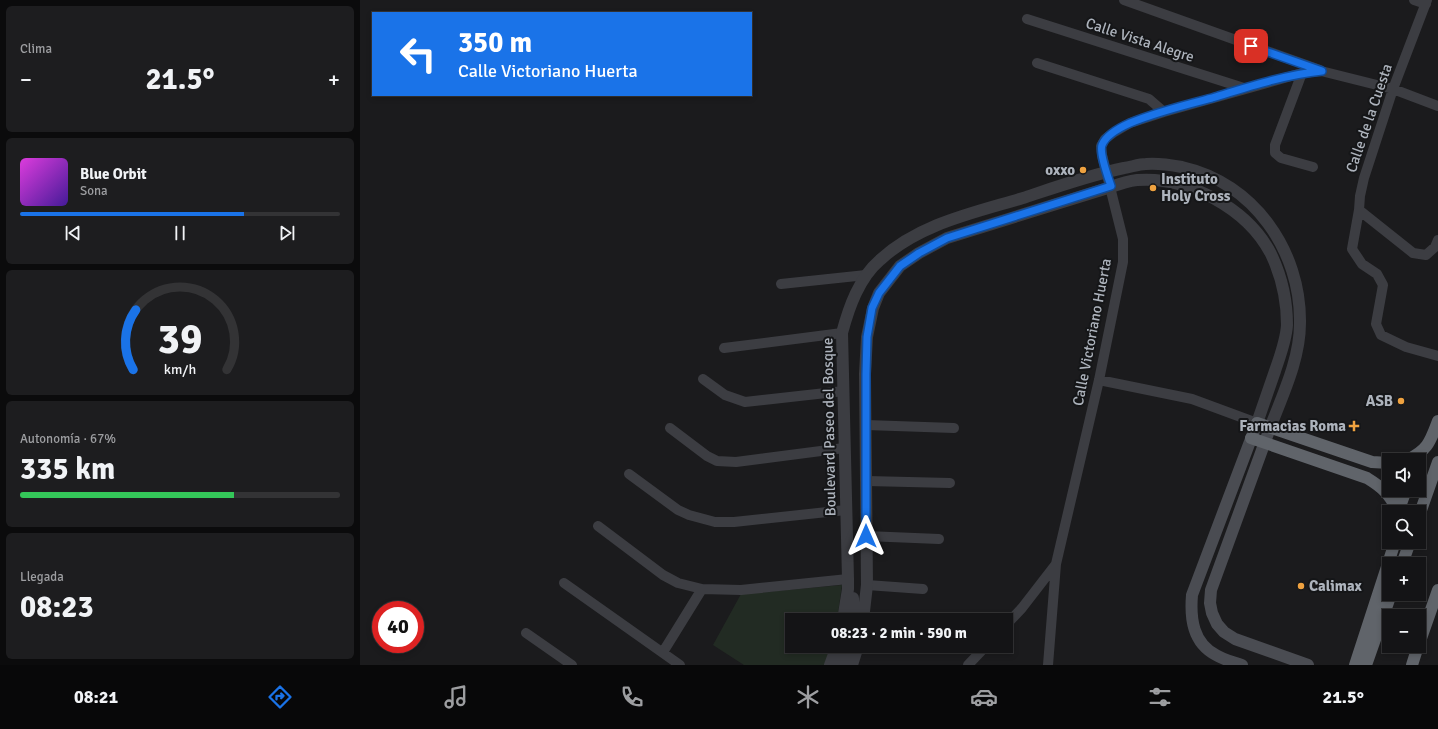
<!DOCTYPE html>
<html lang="es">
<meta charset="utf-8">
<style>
body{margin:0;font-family:Signika,sans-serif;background:#1d1d1f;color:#f1f3f6;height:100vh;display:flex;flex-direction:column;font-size:15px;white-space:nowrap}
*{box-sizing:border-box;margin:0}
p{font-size:13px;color:#9d9ea1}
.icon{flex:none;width:22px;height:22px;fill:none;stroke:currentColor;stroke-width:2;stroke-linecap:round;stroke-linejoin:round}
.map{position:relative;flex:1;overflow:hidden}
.panel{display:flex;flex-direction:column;gap:6px;padding:6px;background:#0b0b0c;width:360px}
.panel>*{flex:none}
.guide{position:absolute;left:12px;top:12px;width:380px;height:84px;border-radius:0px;box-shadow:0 2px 6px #0003,0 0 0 1px #333335;background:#1a73e8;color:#fff;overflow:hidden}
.buttons{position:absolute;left:1022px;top:453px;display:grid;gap:8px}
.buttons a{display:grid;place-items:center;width:44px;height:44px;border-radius:0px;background:#141416;box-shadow:0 2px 6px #0003,0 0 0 1px #333335;font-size:20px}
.speed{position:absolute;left:12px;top:601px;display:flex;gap:8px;font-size:20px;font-weight:700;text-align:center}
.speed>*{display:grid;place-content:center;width:52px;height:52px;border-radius:50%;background:#141416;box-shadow:0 2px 6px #0003,0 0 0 1px #333335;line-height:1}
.speed .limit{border:6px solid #d22;background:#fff;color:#111}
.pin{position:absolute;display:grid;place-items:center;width:34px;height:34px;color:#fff;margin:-17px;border-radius:8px;box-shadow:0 2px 6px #0006}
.me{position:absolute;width:44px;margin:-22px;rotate:0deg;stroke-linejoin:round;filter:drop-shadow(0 0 3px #0008)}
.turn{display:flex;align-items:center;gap:14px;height:84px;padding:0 20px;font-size:18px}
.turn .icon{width:52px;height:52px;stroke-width:2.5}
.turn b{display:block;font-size:28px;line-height:34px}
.big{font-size:30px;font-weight:800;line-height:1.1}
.panel .widget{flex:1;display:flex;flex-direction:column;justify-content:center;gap:6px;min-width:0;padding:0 14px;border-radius:6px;background:#1d1d1f}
.panel .dial{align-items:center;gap:0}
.dial svg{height:104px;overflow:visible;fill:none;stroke:#333335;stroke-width:7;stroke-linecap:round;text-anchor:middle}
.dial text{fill:#f1f3f6;stroke:none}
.song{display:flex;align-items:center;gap:12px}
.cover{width:48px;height:48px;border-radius:6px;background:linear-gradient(135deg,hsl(300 70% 55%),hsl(260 70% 35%))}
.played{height:4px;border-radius:2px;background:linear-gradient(90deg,#1a73e8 70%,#333335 70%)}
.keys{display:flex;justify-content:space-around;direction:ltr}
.heat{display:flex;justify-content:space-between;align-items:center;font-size:22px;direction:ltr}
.charge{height:6px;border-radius:3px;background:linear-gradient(90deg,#34c759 67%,#333335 0)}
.trip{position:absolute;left:425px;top:613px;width:228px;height:40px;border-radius:0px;background:#141416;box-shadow:0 2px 6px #0003,0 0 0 1px #333335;font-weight:800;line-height:40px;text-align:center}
.tab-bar{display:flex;height:64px;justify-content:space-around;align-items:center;background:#080809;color:#9d9ea1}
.tab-bar .icon{width:28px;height:28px}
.tab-bar .selected{color:#1a73e8}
.tab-bar b{font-size:18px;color:#f1f3f6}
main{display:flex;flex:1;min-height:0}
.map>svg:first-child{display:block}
.green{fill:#222b23}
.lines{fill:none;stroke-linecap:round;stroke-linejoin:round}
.minor{stroke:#3c3d42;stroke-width:10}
.tertiary{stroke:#3c3d42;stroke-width:12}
.secondary{stroke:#4a4c52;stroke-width:12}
.trunk{stroke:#60646a;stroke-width:12}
.route-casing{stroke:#114b97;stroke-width:10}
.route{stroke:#1a73e8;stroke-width:7}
.poi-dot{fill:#efa240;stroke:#151618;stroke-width:1.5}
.labels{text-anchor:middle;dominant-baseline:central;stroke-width:4;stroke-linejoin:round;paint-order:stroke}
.street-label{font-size:15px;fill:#adb3bc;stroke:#151618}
.poi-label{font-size:15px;font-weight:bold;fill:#adb3bc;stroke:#151618;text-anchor:end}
</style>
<main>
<section class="panel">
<div class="widget"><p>Clima</p>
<div class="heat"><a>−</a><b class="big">21.5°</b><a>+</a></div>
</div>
<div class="widget">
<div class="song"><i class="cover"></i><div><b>Blue Orbit</b><p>Sona</p></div></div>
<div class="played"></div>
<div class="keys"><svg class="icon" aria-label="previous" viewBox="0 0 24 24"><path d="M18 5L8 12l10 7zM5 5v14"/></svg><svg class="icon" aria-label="pause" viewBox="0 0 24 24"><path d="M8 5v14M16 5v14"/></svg><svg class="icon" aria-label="next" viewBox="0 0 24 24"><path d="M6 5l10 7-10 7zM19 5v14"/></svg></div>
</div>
<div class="widget dial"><svg viewBox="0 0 100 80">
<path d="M14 69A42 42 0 1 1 86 69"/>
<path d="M14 69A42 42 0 0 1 16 23" stroke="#1a73e8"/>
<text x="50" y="56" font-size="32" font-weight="700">39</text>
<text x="50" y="72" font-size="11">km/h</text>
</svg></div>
<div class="widget"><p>Autonomía · 67%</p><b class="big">335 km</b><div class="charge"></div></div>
<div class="widget"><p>Llegada</p><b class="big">08:23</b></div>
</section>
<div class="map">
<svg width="1078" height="665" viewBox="0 0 1078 665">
<rect width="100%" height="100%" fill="#1b1b1d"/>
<path class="green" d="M482,585L477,620H432V646H473L465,665H384L353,645L381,594Z"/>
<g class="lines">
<path class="minor" d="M764,0L960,70
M1054,0L1066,4
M1067,0L1033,89L1004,178L1000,196L999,210L992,249L1002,264L1017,274L1023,285L1016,324L1021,335L1046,347L1078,356
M667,19L884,88
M677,63L789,99L804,112
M942,73L915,145V153L921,158L953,167
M999,210L1053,253L1066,255L1075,247L1078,240
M421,284L506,275
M364,348L482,333
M343,379L365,395L385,402L484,391
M739,380L832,399L897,423
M506,425L594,428
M310,428L347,456L357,461L376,462L484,448
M269,474L318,510L329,515L355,522H374L486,510
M507,481L590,483
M238,526L303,575L318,583L342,589L381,590L488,579
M506,536L579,539
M204,583L320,665
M507,585L563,589
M646,625L662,608L696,564L739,380L763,262V239L742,155L741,146L745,139L753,133L770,123L804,112L942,73L961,71L1033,89L1078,106
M166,633L212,665
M303,652L342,589
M608,665L626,646
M688,665L696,564"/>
<path class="tertiary" d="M493,598V620
M483,620L488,589V579L482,333C489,307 499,278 520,260C559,224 613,213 663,198C696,187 730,175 764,168C771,167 779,164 786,164C797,163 811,165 822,167C894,183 941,251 940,323C940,359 923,394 910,428
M503,620L507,585L505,374L507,337L513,308L519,293L540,266L559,253L587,238L751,187C759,184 768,181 777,180C828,176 888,209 911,254C921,275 927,301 927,325C926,341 920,356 915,371C909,388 903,406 897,423
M470,665L477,646
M482,665L487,646
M492,665L498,646"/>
<path class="secondary" d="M910,428L851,590L850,603L852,613L857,624L864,632L875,639L948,665
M882,665C874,662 864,660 856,655C833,643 830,619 832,595L897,423"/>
<path class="trunk" d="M897,423L1012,462L1029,463
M891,438L1007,478C1023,488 1030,494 1038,512
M1047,460C1068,450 1070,442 1078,421
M1038,512L1046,490
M1059,516L1078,462
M1042,564L1050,542
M1059,644L1078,590
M995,665L1035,542
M1006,665L1031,594
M1052,665L1058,646"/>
</g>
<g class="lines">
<defs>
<path id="route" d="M506,536V374L507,337L512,308L519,293L540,266L559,253L587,238L751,186C748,177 739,153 742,145C746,135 761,127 770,123C796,112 825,105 852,98C888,87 924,75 962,71L891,46"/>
</defs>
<use href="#route" class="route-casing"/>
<use href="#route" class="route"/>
</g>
<g class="poi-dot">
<circle cx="723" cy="170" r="4"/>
<circle cx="793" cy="188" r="4"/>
<circle cx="1041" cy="401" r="4"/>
<path d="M992 420h4v4h4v4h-4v4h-4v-4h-4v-4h4z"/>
<circle cx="941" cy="586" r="4"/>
</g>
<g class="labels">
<g class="street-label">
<text transform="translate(780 40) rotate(18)">Calle Vista Alegre</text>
<text transform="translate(1009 118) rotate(-71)">Calle de la Cuesta</text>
<text transform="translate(732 332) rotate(-79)">Calle Victoriano Huerta</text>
<text transform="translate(469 427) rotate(-91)">Boulevard Paseo del Bosque</text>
</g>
<g class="poi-label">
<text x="715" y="170">oxxo</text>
<text x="801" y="179" text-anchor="start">Instituto<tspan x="801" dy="17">Holy Cross</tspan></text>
<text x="1033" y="401">ASB</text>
<text x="986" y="426">Farmacias Roma</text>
<text x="949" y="586" text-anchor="start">Calimax</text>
</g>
</g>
</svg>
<div class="buttons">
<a><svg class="icon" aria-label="sound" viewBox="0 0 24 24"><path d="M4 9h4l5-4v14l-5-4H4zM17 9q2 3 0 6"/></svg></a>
<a><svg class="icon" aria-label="search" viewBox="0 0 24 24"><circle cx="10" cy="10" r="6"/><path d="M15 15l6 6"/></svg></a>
<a>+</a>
<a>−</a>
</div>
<div class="speed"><div class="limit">40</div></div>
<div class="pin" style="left:891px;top:46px;background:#d93025"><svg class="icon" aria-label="arrive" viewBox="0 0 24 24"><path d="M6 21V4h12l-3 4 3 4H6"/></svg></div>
<svg class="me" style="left:506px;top:536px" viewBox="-20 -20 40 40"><path d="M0-17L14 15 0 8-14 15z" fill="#1a73e8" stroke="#fff" stroke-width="4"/></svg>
<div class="trip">08:23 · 2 min · 590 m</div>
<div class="guide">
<div class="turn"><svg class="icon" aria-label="left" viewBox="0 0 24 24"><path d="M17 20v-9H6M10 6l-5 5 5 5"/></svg><div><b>350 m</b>Calle Victoriano Huerta</div></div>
</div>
</div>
</main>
<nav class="tab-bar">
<b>08:21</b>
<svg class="icon selected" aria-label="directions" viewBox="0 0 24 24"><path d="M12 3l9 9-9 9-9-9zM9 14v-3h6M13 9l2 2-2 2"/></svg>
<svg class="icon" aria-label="music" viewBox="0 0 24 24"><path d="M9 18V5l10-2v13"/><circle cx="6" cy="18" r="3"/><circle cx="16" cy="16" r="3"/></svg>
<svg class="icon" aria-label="phone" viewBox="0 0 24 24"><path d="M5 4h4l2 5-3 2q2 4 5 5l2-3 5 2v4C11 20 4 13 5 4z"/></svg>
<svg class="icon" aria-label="climate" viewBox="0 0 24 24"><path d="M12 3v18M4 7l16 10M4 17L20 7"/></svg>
<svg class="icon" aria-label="car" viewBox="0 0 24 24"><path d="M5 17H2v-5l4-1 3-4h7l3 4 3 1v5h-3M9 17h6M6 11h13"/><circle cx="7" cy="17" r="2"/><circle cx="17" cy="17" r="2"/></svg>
<svg class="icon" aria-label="filters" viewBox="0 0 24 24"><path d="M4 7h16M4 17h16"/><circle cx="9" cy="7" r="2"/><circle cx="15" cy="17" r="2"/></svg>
<b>21.5°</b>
</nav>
